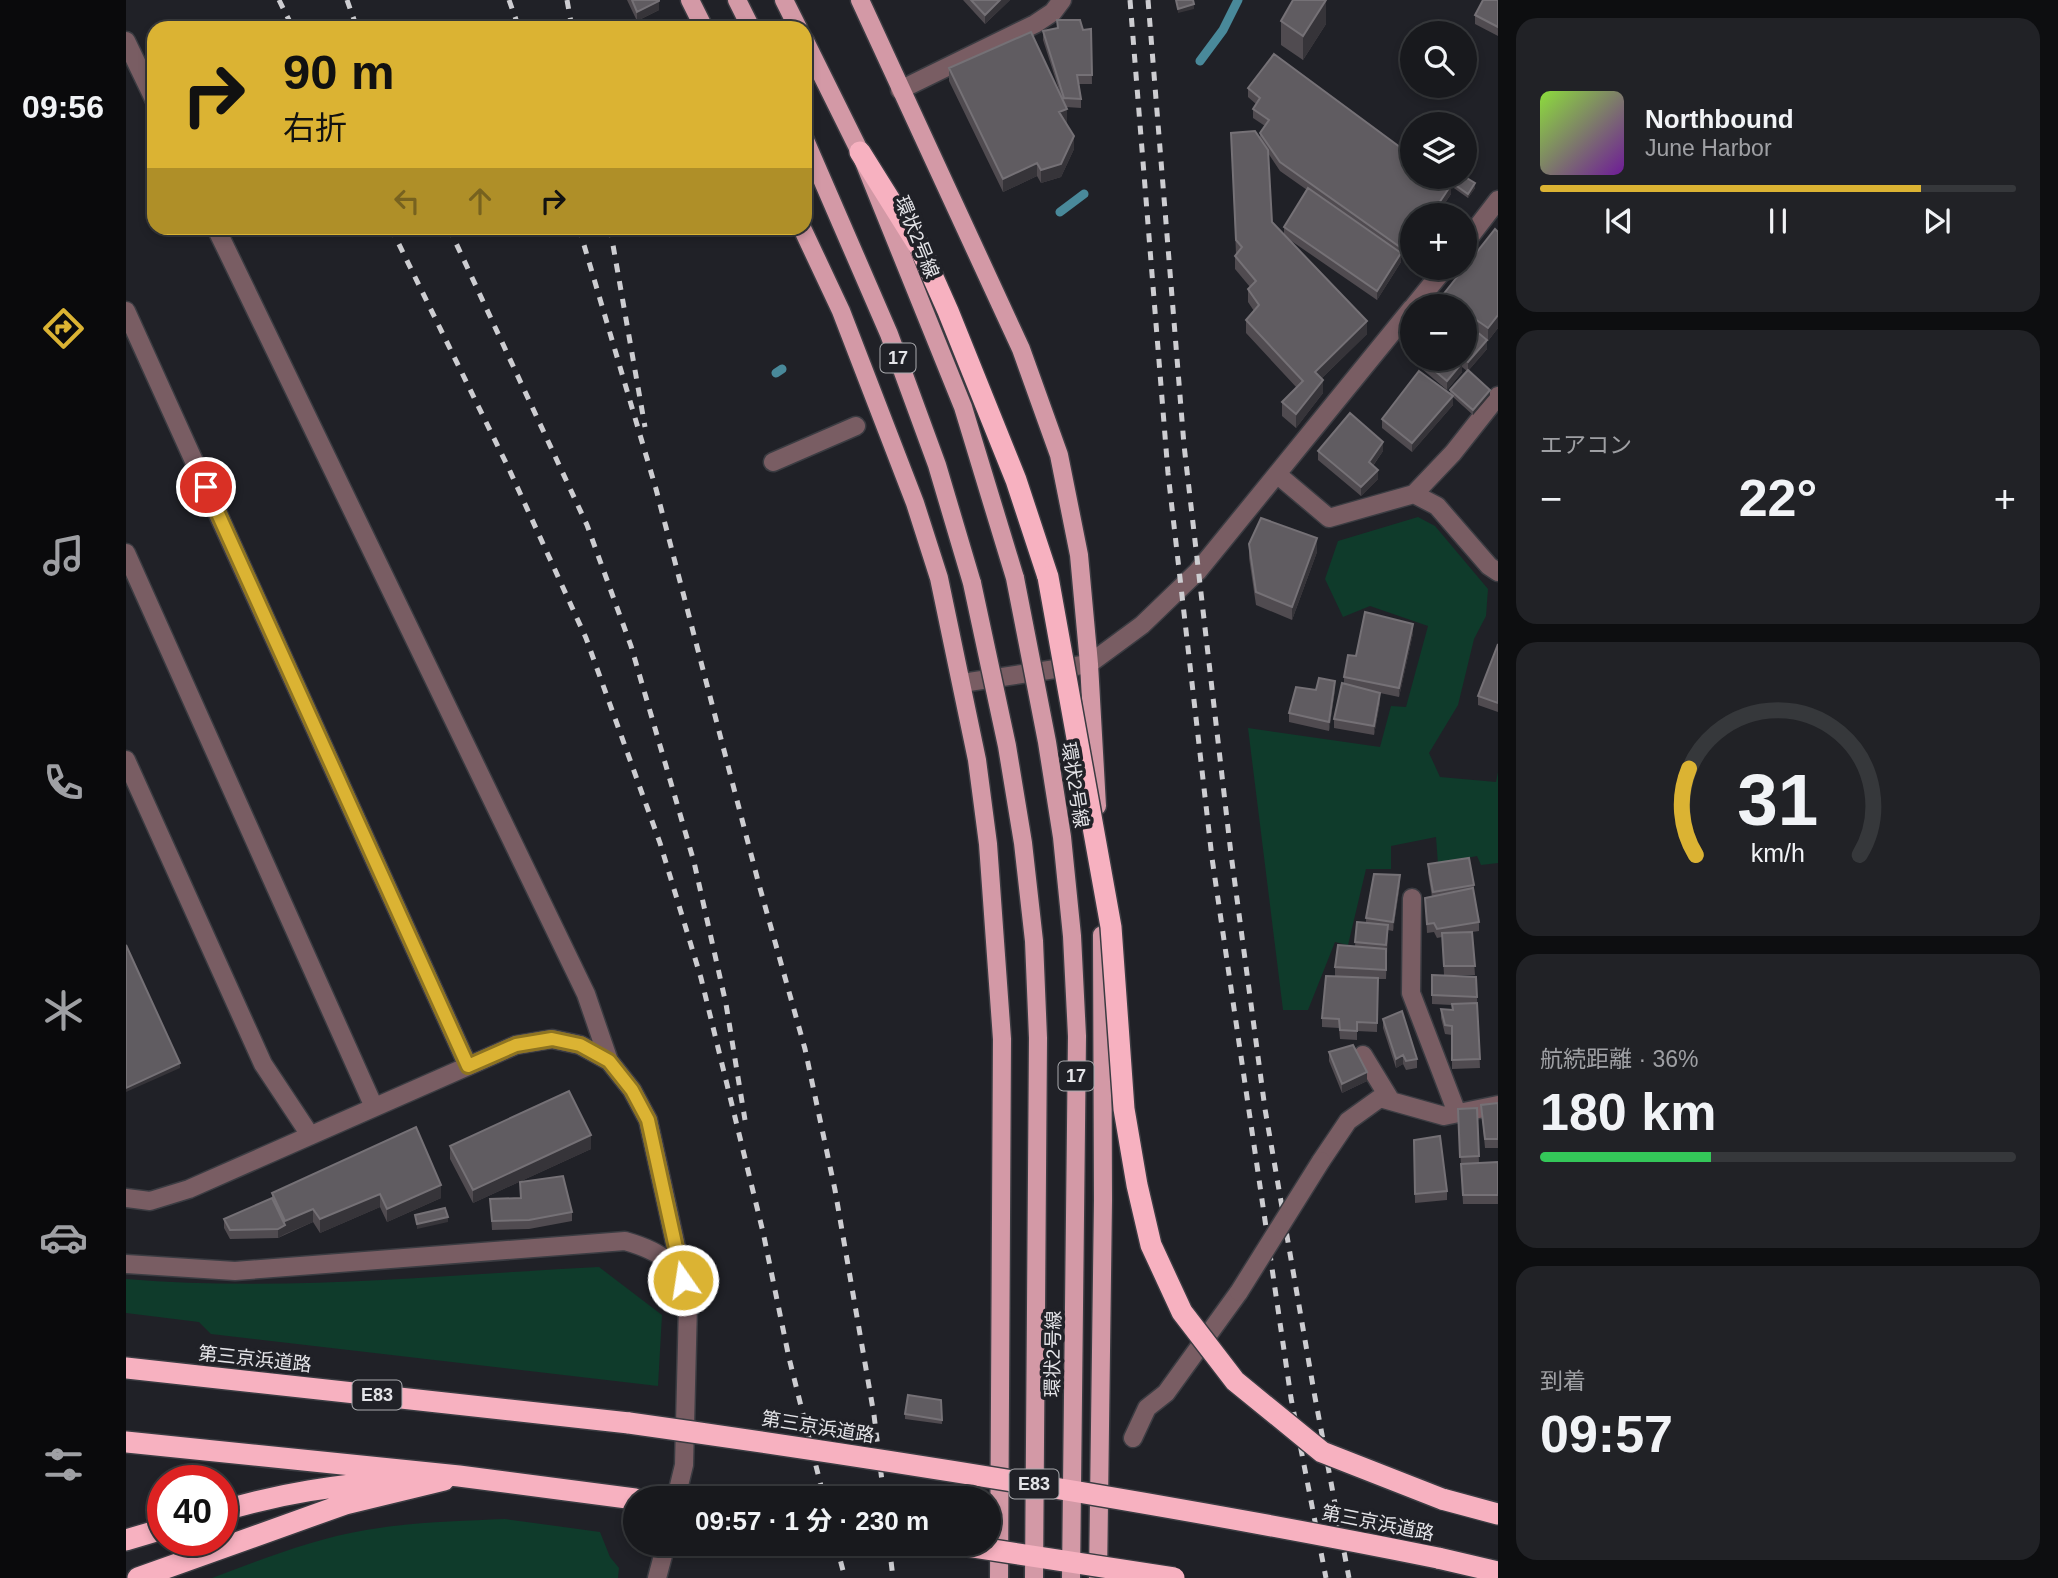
<!DOCTYPE html>
<html lang="ja">
<meta charset="utf-8">
<style>
body{margin:0;font-family:Helvetica,"Noto Sans JP",sans-serif;background:#212226;color:#f1f3f6;height:100vh;display:flex;flex-direction:column;font-size:26px;white-space:nowrap}
*{box-sizing:border-box;margin:0}
p{font-size:23px;color:#9fa0a4}
.icon{flex:none;width:38px;height:38px;fill:none;stroke:currentColor;stroke-width:2;stroke-linecap:round;stroke-linejoin:round}
.map{position:relative;flex:1;overflow:hidden}
.details{display:flex;flex-direction:column;gap:18px;padding:18px;background:#0d0e10;width:560px}
.details>*{flex:none}
.top-card{position:absolute;left:21px;top:21px;width:665px;height:214px;border-radius:21px;box-shadow:0 4px 10px #0003,0 0 0 2px #36383b;background:#dbb333;color:#111;overflow:hidden}
.tools{position:absolute;left:1274px;top:21px;display:grid;gap:14px}
.tools a{display:grid;place-items:center;width:77px;height:77px;border-radius:50%;background:#18191d;box-shadow:0 4px 10px #0003,0 0 0 2px #36383b;font-size:35px}
.speed{position:absolute;left:21px;top:1465px;display:flex;gap:14px;font-size:35px;font-weight:700;text-align:center}
.speed>*{display:grid;place-content:center;width:91px;height:91px;border-radius:50%;background:#18191d;box-shadow:0 4px 10px #0003,0 0 0 2px #36383b;line-height:1}
.speed .limit{border:10px solid #d22;background:#fff;color:#111}
.pin{position:absolute;display:grid;place-items:center;width:60px;height:60px;color:#fff;margin:-30px;border:4px solid #fff;border-radius:50%;box-shadow:0 2px 7px #0007}
.me{position:absolute;width:77px;margin:-38px;rotate:347deg;stroke-linejoin:round;filter:drop-shadow(0 0 5px #0008)}
.turn{display:flex;align-items:center;gap:24px;height:147px;padding:0 21px;font-size:32px}
.turn .icon{width:91px;height:91px;stroke-width:2.5}
.turn b{display:block;font-size:49px;line-height:60px}
.lanes{display:flex;align-items:center;height:66px;padding:0 21px;background:#0003;justify-content:center;gap:35px;direction:ltr}
.lanes .off{opacity:.35}
.big{font-size:52px;font-weight:700;line-height:1.1}
.details .tile{flex:1;display:flex;flex-direction:column;justify-content:center;gap:10px;min-width:0;padding:0 24px;border-radius:21px;background:#212226}
.details .dial{align-items:center;gap:0}
.dial svg{height:182px;overflow:visible;fill:none;stroke:#36383b;stroke-width:7;stroke-linecap:round;text-anchor:middle}
.dial text{fill:#f1f3f6;stroke:none}
.song{display:flex;align-items:center;gap:21px}
.cover{width:84px;height:84px;border-radius:10px;background:linear-gradient(135deg,hsl(90 70% 55%),hsl(280 70% 35%))}
.played{height:7px;border-radius:4px;background:linear-gradient(90deg,#dbb333 80%,#36383b 80%)}
.keys{display:flex;justify-content:space-around;direction:ltr}
.heat{display:flex;justify-content:space-between;align-items:center;font-size:38px;direction:ltr}
.charge{height:10px;border-radius:5px;background:linear-gradient(90deg,#34c759 36%,#36383b 0)}
.trip{position:absolute;left:497px;top:1486px;width:378px;height:70px;border-radius:35px;background:#18191d;box-shadow:0 4px 10px #0003,0 0 0 2px #36383b;font-weight:700;line-height:70px;text-align:center}
main{display:flex;flex:1;min-height:0}
.dock{display:flex;flex-direction:column;width:126px;justify-content:space-around;align-items:center;background:#0a0a0c;color:#9fa0a4}
.dock .icon{width:49px;height:49px}
.dock .on{color:#dbb333}
.dock b{font-size:32px;color:#f1f3f6}
.map>svg:first-child{display:block}
.green{fill:#0f3b2b}
.lines{fill:none;stroke-linecap:round;stroke-linejoin:round}
.stream{stroke:#49899a;stroke-width:9}
.minor-casing{stroke:#3b3c42;stroke-width:21}
.major-casing{stroke:#3b3c42;stroke-width:21}
.highway-casing{stroke:#3b3c42;stroke-width:24}
.minor{stroke:#795d63;stroke-width:18}
.major{stroke:#d399a6;stroke-width:18}
.highway{stroke:#f7b1c0;stroke-width:21}
.rail{stroke:#cdcdd1;stroke-width:5;stroke-dasharray:9 9;stroke-linecap:butt}
.minor-bridge-casing{stroke:#3b3c42;stroke-width:21;stroke-linecap:butt}
.major-bridge-casing{stroke:#3b3c42;stroke-width:21;stroke-linecap:butt}
.highway-bridge-casing{stroke:#3b3c42;stroke-width:24;stroke-linecap:butt}
.minor-bridge{stroke:#795d63;stroke-width:18}
.major-bridge{stroke:#d399a6;stroke-width:18}
.highway-bridge{stroke:#f7b1c0;stroke-width:21}
.wall{fill:#504b50;fill-rule:evenodd}
.shaded-wall{fill:#363439}
.building{fill:#605c61;stroke:#757176;stroke-width:2}
.route-casing{stroke:#8e7421;stroke-width:18}
.route{stroke:#dbb333;stroke-width:12}
.labels{text-anchor:middle;dominant-baseline:central;stroke-width:7;stroke-linejoin:round;paint-order:stroke}
.shield{fill:#202127;stroke:#a9aaae;stroke-width:2}
.shield-label{font-size:18px;font-weight:bold;fill:#e4e4e8}
.street-label{font-size:19px;fill:#e4e4e8;stroke:#202127}
</style>
<main>
<nav class="dock">
<b>09:56</b>
<svg class="icon on" aria-label="directions" viewBox="0 0 24 24"><path d="M12 3l9 9-9 9-9-9zM9 14v-3h6M13 9l2 2-2 2"/></svg>
<svg class="icon" aria-label="music" viewBox="0 0 24 24"><path d="M9 18V5l10-2v13"/><circle cx="6" cy="18" r="3"/><circle cx="16" cy="16" r="3"/></svg>
<svg class="icon" aria-label="phone" viewBox="0 0 24 24"><path d="M5 4h4l2 5-3 2q2 4 5 5l2-3 5 2v4C11 20 4 13 5 4z"/></svg>
<svg class="icon" aria-label="climate" viewBox="0 0 24 24"><path d="M12 3v18M4 7l16 10M4 17L20 7"/></svg>
<svg class="icon" aria-label="car" viewBox="0 0 24 24"><path d="M5 17H2v-5l4-1 3-4h7l3 4 3 1v5h-3M9 17h6M6 11h13"/><circle cx="7" cy="17" r="2"/><circle cx="17" cy="17" r="2"/></svg>
<svg class="icon" aria-label="filters" viewBox="0 0 24 24"><path d="M4 7h16M4 17h16"/><circle cx="9" cy="7" r="2"/><circle cx="15" cy="17" r="2"/></svg>
</nav>
<div class="map">
<svg width="1372" height="1578" viewBox="0 0 1372 1578">
<rect width="100%" height="100%" fill="#202127"/>
<path class="green" d="M1292,517L1309,526L1362,589L1360,616L1348,639L1332,705L1303,753L1314,777L1370,782L1372,772V863L1355,865L1351,856L1312,864L1310,837L1265,846V869H1240L1222,945L1209,942L1182,1010H1157L1122,728L1254,747L1265,706L1280,707L1302,626L1244,606L1217,617L1199,579L1212,541Z
M473,1267L536,1315L532,1386L85,1334L73,1322L0,1313V1279C157,1292 316,1275 473,1267Z
M379,1519L474,1532L484,1557L493,1568L492,1578H86C136,1559 187,1539 240,1530C285,1522 333,1521 379,1519Z"/>
<g class="lines">
<path class="stream" d="M1074,61L1097,30L1112,0
M934,212L958,194
M650,373L656,369"/>
<defs>
<path id="minor" d="M0,41L28,99
M774,90L909,24L927,12L936,0
M90,228L460,994L483,1061
M1339,243L1372,200
M1288,306L1319,268
M0,311L342,1066
M647,462L730,426
M1152,475L1203,518L1288,494L1311,506L1363,566L1372,572
M1288,494L1327,453L1372,396
M0,553L248,1107
M836,683L963,664L1016,625L1072,571L1286,308
M0,760L137,1064L184,1135
M1286,898L1285,993L1331,1113
M1237,1055L1265,1101
M1195,1161L1222,1121L1254,1098L1318,1116L1372,1105
M0,1198L24,1201L63,1189L390,1045L426,1039L454,1045L483,1061L506,1090L522,1120L556,1274
M0,1264L109,1271L499,1241C538,1252 553,1264 562,1304L558,1465L550,1498
M1007,1438L1021,1408L1040,1393L1113,1292
M531,1578L540,1544"/>
<path id="major" d="M564,0L578,28
M611,0L625,28
M658,0L672,28
M734,0L895,349L933,455L953,555L963,664L971,806
M679,41L734,152L837,407L889,578
M679,140L763,334L811,465L846,583
M676,228L715,311L789,503L813,578L851,760L862,844L876,1039L873,1578
M972,1578L977,1200L976,935"/>
<path id="highway" d="M734,152L794,248L822,311L890,480L922,577
M0,1368L503,1423
M0,1442L333,1476L509,1499
M1316,1499L1372,1514
M96,1511C156,1493 210,1485 272,1481
M0,1540L37,1529
M1312,1558L1372,1572
M12,1578L219,1504L318,1480"/>
</defs>
<use href="#minor" class="minor-casing"/>
<use href="#major" class="major-casing"/>
<use href="#highway" class="highway-casing"/>
<use href="#minor" class="minor"/>
<use href="#major" class="major"/>
<use href="#highway" class="highway"/>
<path class="rail" d="M153,0L167,28
M221,0L231,28
M383,0L393,28
M441,0L446,28
M1004,0L1042,473L1086,858L1165,1398L1200,1578
M1022,0L1058,445L1105,854L1139,1109L1188,1392L1223,1578
M265,228L383,469L460,638L534,843L575,978L637,1232L663,1358L698,1498
M323,228L461,525L505,646L568,862L600,1004L619,1120
M453,228L530,489L632,881L679,1049L709,1190L748,1415L758,1498
M484,228L519,427
M710,1544L719,1578
M763,1544L767,1578"/>
<defs>
<path id="minor-bridge" d="M1113,1292L1195,1161"/>
<path id="major-bridge" d="M889,578L921,742L936,837L946,936L951,1036L945,1578
M846,583L881,746L897,843L908,941L912,1038L908,1578"/>
<path id="highway-bridge" d="M922,577L985,927L998,1109L1011,1185L1025,1245L1056,1312L1109,1381L1196,1452L1316,1499
M503,1423C774,1461 1044,1504 1312,1558
M828,1544L1048,1578"/>
</defs>
<use href="#minor-bridge" class="minor-bridge-casing"/>
<use href="#major-bridge" class="major-bridge-casing"/>
<use href="#highway-bridge" class="highway-bridge-casing"/>
<use href="#minor-bridge" class="minor-bridge"/>
<use href="#major-bridge" class="major-bridge"/>
<use href="#highway-bridge" class="highway-bridge"/>
</g>
<path class="wall" d="M501,0H533V10L511,21Z
M837,0H884L859,24Z
M1372,0V36L1349,24V15Z
M931,20L957,30L965,29L966,84H953L955,99V108L940,107V123L948,149L935,177L915,183L911,176L877,192L823,81V68L936,99L917,40V31L931,28Z
M1155,21L1200,24L1177,60L1155,45Z
M1122,88L1286,177H1339L1349,188L1342,198L1325,186V194L1311,215H1286L1281,261L1275,257V262L1251,300L1161,238L1241,334L1196,378L1197,393L1170,428L1156,416V402L1171,388L1120,333V320L1128,311L1122,302V289L1124,287L1109,269V256L1110,254L1105,133L1134,139V133L1139,126L1127,118V109L1130,104L1122,97ZM1142,153L1154,171L1181,190L1158,227V235L1146,222Z
M1372,232V328L1362,341L1358,339L1361,349L1342,371L1364,395L1347,415L1327,397V405L1286,452L1256,428V419L1324,394V390L1341,371L1336,367V372L1321,390L1296,369V360L1297,359H1339V306H1316V296Z
M1192,451H1257L1247,466L1252,479L1235,496L1192,460Z
M1123,544L1191,552L1166,620L1130,605L1123,558Z
M1287,633L1273,697L1254,693V702L1248,735L1208,728V719L1218,684V677Z
M1372,644V712L1352,705V696Z
M1190,690H1209L1203,731L1163,722V713Z
M1302,864L1348,885V893L1353,922V931L1346,932L1349,975H1319L1351,997L1354,1068L1326,1069V1035L1319,1034L1315,1018V1009L1326,1010V1005L1306,1004V975H1318L1316,937L1311,938L1308,932L1301,933L1299,898L1306,897L1302,873Z
M1274,884L1267,931L1262,930L1260,979H1252L1251,1032L1231,1031V1040L1214,1039L1213,1028L1196,1027V1018L1209,976V967L1229,946L1231,922L1240,923V918Z
M1257,1019L1291,1059V1068L1280,1070L1277,1064L1270,1068L1257,1028Z
M1203,1052L1241,1081L1216,1093L1203,1061Z
M1372,1103V1148H1359L1355,1105Z
M1351,1108L1353,1163L1372,1162V1204H1337L1332,1109Z
M290,1127L315,1198L261,1222L254,1207L194,1233L187,1222L152,1238L104,1239L98,1228V1219L146,1198V1193Z
M1288,1140L1321,1191V1200L1289,1203Z
M324,1146L465,1149L347,1203L324,1159Z
M394,1182L446,1212V1221L403,1229L366,1230L364,1199L395,1198Z
M815,1400L816,1424L779,1419V1414Z"/>
<path class="shaded-wall" d="M874,0H884L859,24V15Z
M1200,0V24L1177,60V36Z
M533,1V10L511,21V12Z
M1068,4V9L1052,13V9Z
M941,109V123L933,125V112Z
M948,136V149L935,177L915,183V170Z
M911,163V176L877,192V179Z
M1349,183V188L1342,198V194Z
M1325,185V194L1311,215H1305Z
M1286,243V252L1281,261V252Z
M1275,253V262L1251,300V291Z
M1372,315V328L1362,341V328Z
M1241,321V334L1189,385V372Z
M1361,340V349L1342,371V362Z
M1336,363V372L1321,390V381Z
M1197,380V393L1170,428V414Z
M1364,390V395L1347,415V410Z
M1327,396V405L1286,452V443Z
M1257,442V451L1243,471V462Z
M1252,470V479L1235,496V487Z
M1191,538V552L1166,620V607Z
M1287,624V633L1273,697V688Z
M1209,681V690L1203,731V722Z
M1254,693V702L1248,735V726Z
M1274,875V884L1267,931V922Z
M1277,1055V1064L1270,1068V1059Z
M54,1063V1068L0,1092V1088Z
M1241,1072V1081L1216,1093V1084Z
M465,1135V1149L347,1203V1190Z
M315,1185V1198L261,1222V1209Z
M254,1194V1207L194,1233V1219Z
M187,1209V1222L159,1234V1221Z
M322,1217V1222L291,1229V1224Z
M159,1225V1234L152,1238V1229Z"/>
<path class="building" d="M506,0H533V1L511,12Z
M845,0H874L859,15Z
M1050,0H1067L1068,4L1052,9Z
M1167,0H1200L1177,36L1155,21Z
M1357,0H1372V27L1349,15Z
M931,20H954L957,30L965,29L966,75H951L955,99L938,98L917,31L932,28Z
M550,23L553,28H539Z
M905,32L941,109L933,112L948,136L935,164L915,170L911,163L877,179L823,68Z
M1148,54L1286,156V177H1314L1325,185L1305,215H1286V243L1281,252L1154,162L1134,133L1143,120L1127,109L1134,98L1122,88Z
M1129,131L1142,150L1146,222L1241,321L1189,372L1197,380L1170,414L1156,402L1177,381L1120,320L1133,305L1122,289L1130,281L1109,256L1116,247L1110,240L1105,133Z
M1318,177H1339L1349,183L1342,194Z
M1182,188L1275,253L1251,291L1158,227Z
M1369,229L1372,232V315L1362,328L1339,312V306H1331L1316,296Z
M1339,322L1361,340L1342,362L1337,359H1339Z
M1297,359H1330L1336,363L1321,381L1296,360Z
M1342,370L1364,390L1347,410L1324,390Z
M1293,371L1327,396L1286,443L1256,419Z
M1224,413L1257,442L1243,462L1252,470L1235,487L1192,451Z
M1135,518L1191,538L1166,607L1130,592L1123,544Z
M1239,612L1287,624L1273,688L1218,677L1222,655L1230,656Z
M1372,644V703L1352,696Z
M1193,678L1209,681L1203,722L1163,713L1170,687L1190,690Z
M1216,683L1254,693L1248,726L1208,719Z
M1343,858L1348,885L1307,892L1302,864Z
M1248,874L1274,875L1267,922L1240,918Z
M1347,888L1353,922L1311,929L1308,923L1301,924L1299,898Z
M1231,922L1262,925L1260,945L1229,942Z
M1346,932L1349,966H1318L1316,933Z
M0,945L54,1063L0,1088Z
M1212,945L1260,949V970L1209,967Z
M1306,975L1350,977L1351,997L1306,995Z
M1200,976L1252,978L1251,1023L1231,1022V1031L1214,1030L1213,1019L1196,1018Z
M1351,1003L1354,1059L1326,1060V1026L1319,1025L1315,1009L1327,1010L1326,1004Z
M1276,1011L1291,1059L1280,1061L1277,1055L1270,1059L1257,1019Z
M1227,1045L1241,1072L1216,1084L1203,1052Z
M443,1091L465,1135L347,1190L324,1146Z
M1372,1103V1139H1359L1355,1105Z
M1351,1108L1353,1156L1334,1157L1332,1109Z
M290,1127L315,1185L261,1209L254,1194L194,1219L187,1209L159,1221L146,1193Z
M1314,1136L1321,1191L1289,1194L1288,1140Z
M1372,1162V1195H1337L1335,1164Z
M437,1176L446,1212L403,1220L366,1221L364,1199L395,1198L394,1182Z
M146,1198L159,1225L152,1229L104,1230L98,1219Z
M319,1208L322,1217L291,1224L289,1215Z
M782,1395L815,1400L816,1420L779,1414Z"/>
<g class="lines">
<defs>
<path id="route" d="M80,487L342,1066L390,1045L426,1039L454,1045L483,1061L506,1090L522,1120L557,1280"/>
</defs>
<use href="#route" class="route-casing"/>
<use href="#route" class="route"/>
</g>
<g class="labels">
<g class="shield">
<rect x="754.5" y="343.5" width="35" height="29" rx="5"/>
<rect x="932.5" y="1061.5" width="35" height="29" rx="5"/>
<rect x="226.5" y="1380.5" width="49" height="29" rx="5"/>
<rect x="883.5" y="1469.5" width="49" height="29" rx="5"/>
</g>
<g class="shield-label">
<text x="772" y="358">17</text>
<text x="950" y="1076">17</text>
<text x="251" y="1395">E83</text>
<text x="908" y="1484">E83</text>
</g>
<g class="street-label">
<text transform="translate(791 237) rotate(68)">環状2号線</text>
<text transform="translate(949 785) rotate(81)">環状2号線</text>
<text transform="translate(927 1354) rotate(-89)">環状2号線</text>
<text transform="translate(129 1359) rotate(6)">第三京浜道路</text>
<text transform="translate(692 1427) rotate(9)">第三京浜道路</text>
<text transform="translate(1252 1523) rotate(11)">第三京浜道路</text>
</g>
</g>
</svg>
<div class="tools">
<a><svg class="icon" aria-label="search" viewBox="0 0 24 24"><circle cx="10" cy="10" r="6"/><path d="M15 15l6 6"/></svg></a>
<a><svg class="icon" aria-label="layers" viewBox="0 0 24 24"><path d="M12 4l9 5-9 5-9-5zM3 14l9 5 9-5"/></svg></a>
<a>+</a>
<a>−</a>
</div>
<div class="speed"><div class="limit">40</div></div>
<div class="pin" style="left:80px;top:487px;background:#d93025"><svg class="icon" aria-label="arrive" viewBox="0 0 24 24"><path d="M6 21V4h12l-3 4 3 4H6"/></svg></div>
<svg class="me" style="left:557px;top:1280px" viewBox="-20 -20 40 40"><circle r="17" fill="#dbb333" stroke="#fff" stroke-width="3"/><path d="M0-11L8 9 0 5-8 9z" fill="#fff"/></svg>
<div class="trip">09:57 · 1 分 · 230 m</div>
<div class="top-card">
<div class="turn"><svg class="icon" aria-label="right" viewBox="0 0 24 24"><path d="M7 20v-9h11M14 6l5 5-5 5"/></svg><div><b>90 m</b>右折</div></div>
<div class="lanes"><svg class="icon off" aria-label="left" viewBox="0 0 24 24"><path d="M17 20v-9H6M10 6l-5 5 5 5"/></svg><svg class="icon off" aria-label="ahead" viewBox="0 0 24 24"><path d="M12 20V5M6 11l6-6 6 6"/></svg><svg class="icon" aria-label="right" viewBox="0 0 24 24"><path d="M7 20v-9h11M14 6l5 5-5 5"/></svg></div>
</div>
</div>
<section class="details">
<div class="tile">
<div class="song"><i class="cover"></i><div><b>Northbound</b><p>June Harbor</p></div></div>
<div class="played"></div>
<div class="keys"><svg class="icon" aria-label="previous" viewBox="0 0 24 24"><path d="M18 5L8 12l10 7zM5 5v14"/></svg><svg class="icon" aria-label="pause" viewBox="0 0 24 24"><path d="M8 5v14M16 5v14"/></svg><svg class="icon" aria-label="next" viewBox="0 0 24 24"><path d="M6 5l10 7-10 7zM19 5v14"/></svg></div>
</div>
<div class="tile"><p>エアコン</p>
<div class="heat"><a>−</a><b class="big">22°</b><a>+</a></div>
</div>
<div class="tile dial"><svg viewBox="0 0 100 80">
<path d="M14 69A42 42 0 1 1 86 69"/>
<path d="M14 69A42 42 0 0 1 11 31" stroke="#dbb333"/>
<text x="50" y="56" font-size="32" font-weight="700">31</text>
<text x="50" y="72" font-size="11">km/h</text>
</svg></div>
<div class="tile"><p>航続距離 · 36%</p><b class="big">180 km</b><div class="charge"></div></div>
<div class="tile"><p>到着</p><b class="big">09:57</b></div>
</section>
</main>
